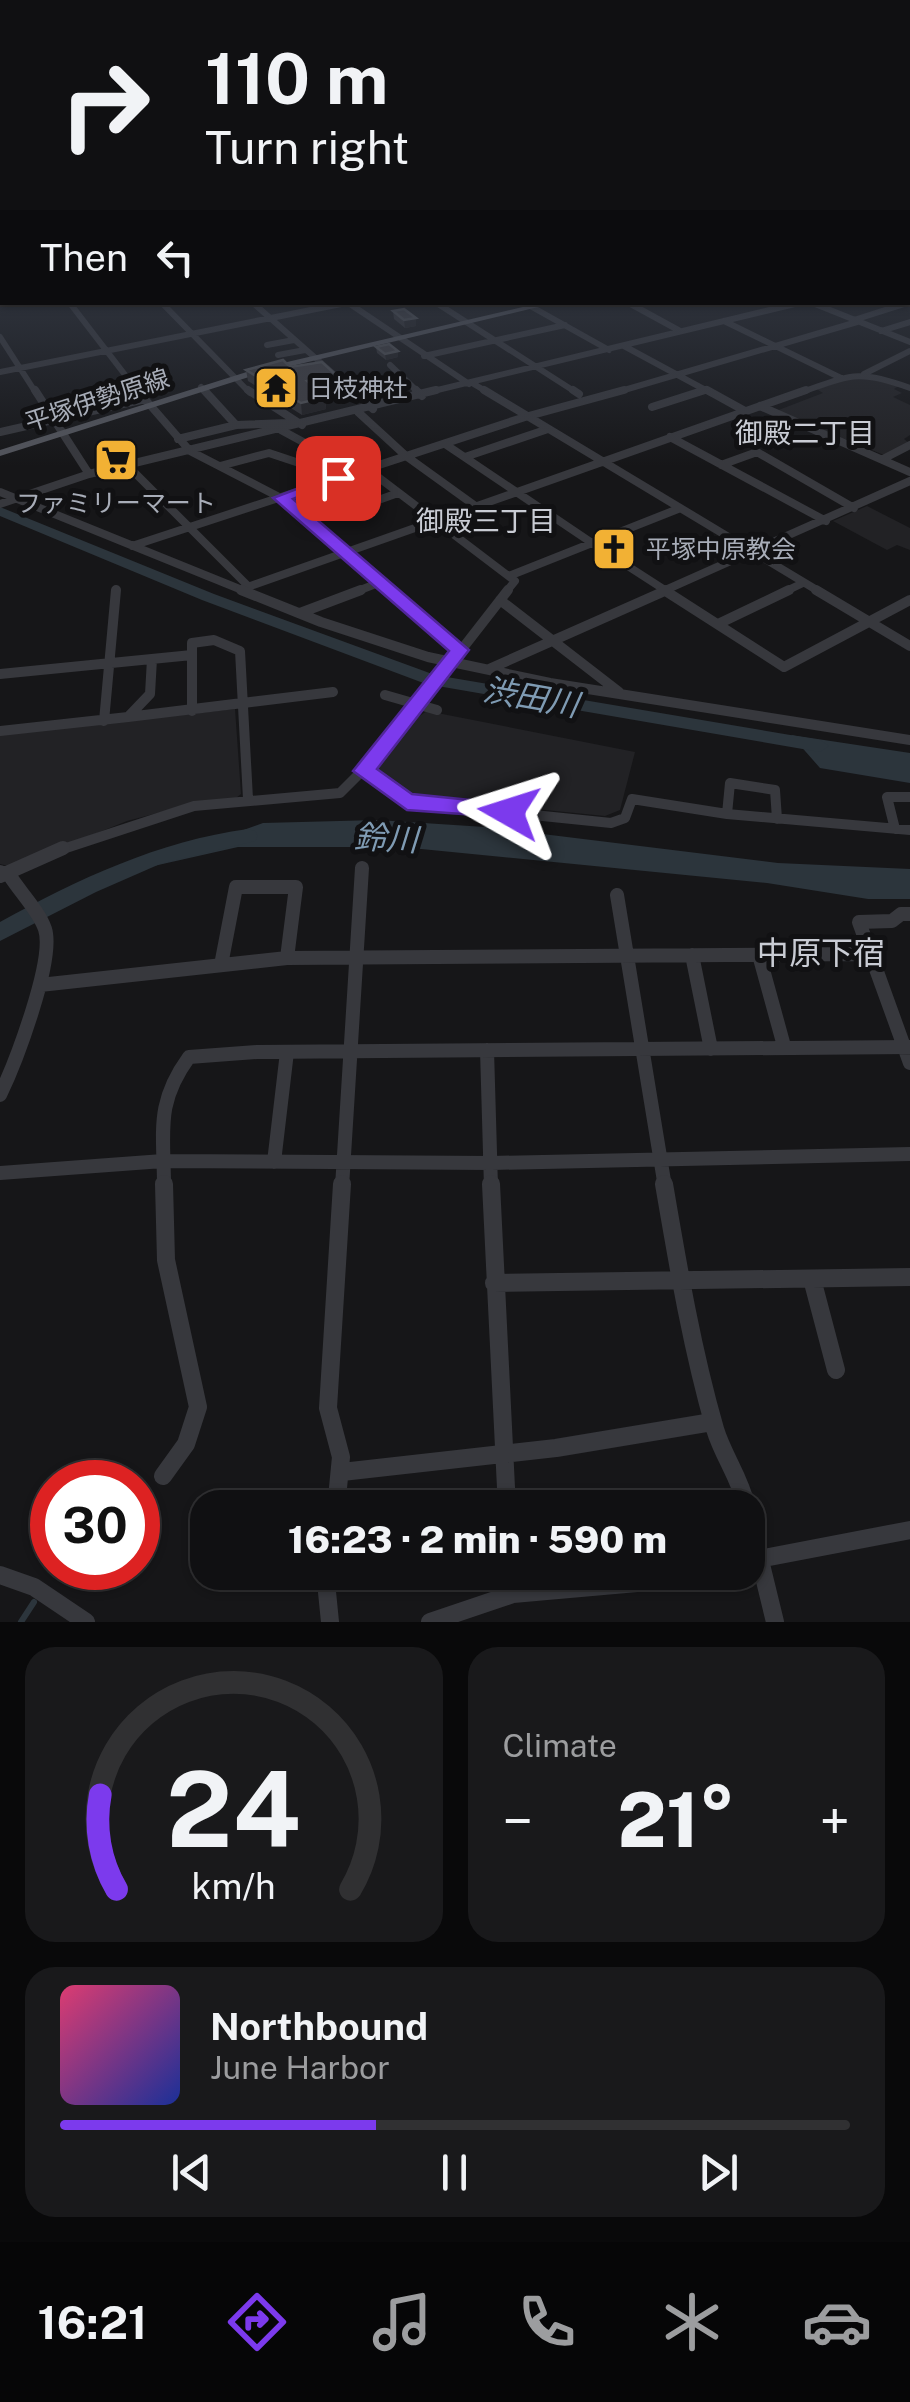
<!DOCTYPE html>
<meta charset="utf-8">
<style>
body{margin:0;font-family:"Public Sans","Noto Sans JP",sans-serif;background:#19191b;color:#f1f3f6;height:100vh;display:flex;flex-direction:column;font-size:38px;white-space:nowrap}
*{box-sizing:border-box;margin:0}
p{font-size:32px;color:#9c9d9f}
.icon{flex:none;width:55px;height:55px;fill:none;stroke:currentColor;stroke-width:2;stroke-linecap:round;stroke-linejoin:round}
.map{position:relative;height:1622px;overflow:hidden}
.sheet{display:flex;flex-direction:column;gap:25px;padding:25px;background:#09090a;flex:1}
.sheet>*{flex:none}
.hud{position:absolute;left:0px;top:0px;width:910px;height:305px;box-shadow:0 2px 8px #0004,0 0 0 2px #303032;background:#101012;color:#f1f3f6;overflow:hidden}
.speed{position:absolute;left:30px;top:1460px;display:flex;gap:20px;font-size:50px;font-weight:700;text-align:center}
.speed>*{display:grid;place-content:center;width:130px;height:130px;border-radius:50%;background:#101012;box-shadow:0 2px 8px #0004,0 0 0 2px #303032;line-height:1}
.speed .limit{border:15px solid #d22;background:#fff;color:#111}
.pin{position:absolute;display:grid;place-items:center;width:85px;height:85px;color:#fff;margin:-42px;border-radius:20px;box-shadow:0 5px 15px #0006}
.me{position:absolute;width:110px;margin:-55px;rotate:276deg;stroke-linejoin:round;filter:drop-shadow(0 0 8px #0008)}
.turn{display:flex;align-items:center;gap:35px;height:210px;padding:0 40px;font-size:45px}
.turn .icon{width:130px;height:130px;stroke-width:2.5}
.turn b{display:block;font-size:70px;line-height:85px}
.then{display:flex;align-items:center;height:95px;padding:0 40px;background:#0003;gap:20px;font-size:38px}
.big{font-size:75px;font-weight:800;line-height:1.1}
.sheet .widget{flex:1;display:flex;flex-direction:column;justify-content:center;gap:15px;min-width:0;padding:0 35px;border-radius:30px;background:#19191b}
.sheet .dial{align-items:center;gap:0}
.dial svg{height:260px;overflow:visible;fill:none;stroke:#303032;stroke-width:7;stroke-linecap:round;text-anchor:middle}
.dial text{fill:#f1f3f6;stroke:none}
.song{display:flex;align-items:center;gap:30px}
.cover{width:120px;height:120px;border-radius:15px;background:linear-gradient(135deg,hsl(340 70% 55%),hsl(230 70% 35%))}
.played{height:10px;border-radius:5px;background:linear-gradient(90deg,#7c3aed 40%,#303032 40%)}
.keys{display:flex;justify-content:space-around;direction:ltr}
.heat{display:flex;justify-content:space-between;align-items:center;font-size:55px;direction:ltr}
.sheet .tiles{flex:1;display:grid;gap:25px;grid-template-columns:1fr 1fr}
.widget:last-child{grid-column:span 2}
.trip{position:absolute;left:190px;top:1490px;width:575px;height:100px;border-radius:30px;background:#101012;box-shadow:0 2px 8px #0004,0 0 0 2px #303032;font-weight:800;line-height:100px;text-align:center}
.menu{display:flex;height:160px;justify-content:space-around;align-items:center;background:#060607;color:#9c9d9f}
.menu .icon{width:70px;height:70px}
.menu .current{color:#7c3aed}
.menu b{font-size:45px;color:#f1f3f6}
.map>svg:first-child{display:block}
.built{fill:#222225}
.water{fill:#2c353c}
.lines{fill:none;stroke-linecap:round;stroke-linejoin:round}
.stream{stroke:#2c353c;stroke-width:6}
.river{fill:#2c353c;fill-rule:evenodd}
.minor-far4{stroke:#37383d;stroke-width:6}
.minor-far3{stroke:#37383d;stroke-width:8}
.minor-far2{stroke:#37383d;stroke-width:10}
.minor-far1{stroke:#37383d;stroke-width:14}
.minor{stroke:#37383d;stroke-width:18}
.major{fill:#53555c;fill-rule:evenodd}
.wall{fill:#323236}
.shaded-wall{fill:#212124}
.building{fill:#3f3f44;stroke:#4f5156;stroke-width:2.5}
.route{fill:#7c3aed;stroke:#51269a;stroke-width:2.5}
.labels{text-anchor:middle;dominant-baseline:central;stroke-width:10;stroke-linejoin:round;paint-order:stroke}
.far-poi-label{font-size:25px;fill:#a8adb8;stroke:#111113;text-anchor:start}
.far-street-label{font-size:25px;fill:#a8adb8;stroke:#111113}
.far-neighbourhood-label{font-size:28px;fill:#c9ccd4;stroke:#111113}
.water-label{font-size:32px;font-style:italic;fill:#7f9bb3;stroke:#111113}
.neighbourhood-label{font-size:32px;fill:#c9ccd4;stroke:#111113}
</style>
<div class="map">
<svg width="910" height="1622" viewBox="0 0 910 1622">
<rect width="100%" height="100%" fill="#161618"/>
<path class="built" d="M864,375L900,385L894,389L902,393L893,397L910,405V435L904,439L909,443L884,455L776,411L823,393L815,388Z
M867,506L910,528V550L897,545L887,550L833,521Z
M235,709L241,794L236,798L188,805L127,821L12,867L0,864V735Z
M427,711L635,752L620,810L605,816L405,796L378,775L375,767L413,720Z"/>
<path class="water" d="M791,735L910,753V783L820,768Z
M377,820L485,827L778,863L910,869V899H868L767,883L401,847H238L127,872L263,823Z"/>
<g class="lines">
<path class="stream" d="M60,1574L66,1568
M21,1622L34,1602"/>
<path class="river" d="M0,507L214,594L435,675L820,740L829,746L820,752L426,684L202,600L0,516Z
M248,829L255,831L258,836L255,841L160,864L96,892L0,941V922C78,879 159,841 248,829Z"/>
<path class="minor-far4" d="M0,243L2,247
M69,302L139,393
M161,302L250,393
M252,302L355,393
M347,302L469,384
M435,302L577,393
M523,302L609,350
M627,302L680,331
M810,302L910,342
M854,320L910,302
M724,321L841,378
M881,331L910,322
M0,337L36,393
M267,345L294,340
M624,346L711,393
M278,355L305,350
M424,356L565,325
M390,365L419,393
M0,372L351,302
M864,374L910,351
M472,383L489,393
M201,387L206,393
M346,387L404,380
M425,393L803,302
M614,393L857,322
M697,393L706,390
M799,393C851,375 857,369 910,388"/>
<path class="minor-far3" d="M35,390L89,474
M137,390L190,451L281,498L392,592
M204,390L236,425
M248,390L302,425
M352,390L373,409
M416,390L422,396
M484,390L820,592
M573,390L579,394
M707,390L745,411
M760,406L910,472
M652,407L705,390
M358,412L406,456L474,505
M281,430L305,443L349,455L515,581L506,592
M0,432L145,399
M670,437L826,521
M178,439L236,425L288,423
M445,444L592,543L678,509
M465,457L545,430
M883,459L910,445
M127,465L248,586
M721,465L757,452L854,508
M220,466L269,453L341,477
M339,478L370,503L398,493
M0,492L247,592
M0,504L89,474L436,390
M132,546L525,417L624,390
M509,576L592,543L668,592
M242,589L806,390
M355,592L381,582
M661,592L910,481
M784,592L803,583"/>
<path class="minor-far2" d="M241,590L321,622L428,657L550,683L910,740
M389,590L460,650
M664,590L784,667L910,600
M816,590L910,646
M500,600L619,692
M300,613L361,590
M718,624L789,590
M489,669L667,590
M0,674L192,655
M385,695L437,710
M192,711V643L214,640L240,651L248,799
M128,717L333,692
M104,721L116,590
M0,731L128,717L150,694L152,659
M364,771L407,802L611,823L625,818L632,799L727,814L910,830
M727,814L730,783L775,790L777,819
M895,829L887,797H910
M57,851L194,806L340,793L385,748L508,590"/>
<path class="minor-far1" d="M0,872L10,876C20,892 39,911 45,929C55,960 15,1064 0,1095
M0,876L63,848
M617,895L665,1187
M910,914H901L892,921L859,922L910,1063
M692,955L711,1049
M759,955L784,1046
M221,965L236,887H296L287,958
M40,985L287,958L870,954
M487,1050L491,1187
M274,1162L287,1052
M0,1173L163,1161L492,1163L910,1154
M164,1187C164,1131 155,1104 189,1057L257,1052L910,1047
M342,1187L362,868"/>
<path class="minor" d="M491,1184L507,1508
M664,1184C678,1266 692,1349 715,1429C723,1456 740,1477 747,1508
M812,1279L836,1370
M494,1283L910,1277
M342,1472L556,1448L712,1422
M163,1476L186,1444L198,1407L166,1260L164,1184
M336,1508L341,1457L328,1408L342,1184
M748,1511L775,1622
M748,1561L910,1530
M325,1572L330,1622
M512,1572L513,1594
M0,1575L34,1587L86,1622
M430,1622L513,1594L637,1583L691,1572"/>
<path class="major" d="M544,302H559L258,374L0,456V450L253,370Z"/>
</g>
<path class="wall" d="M393,311L416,318V326L405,328L394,319Z
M376,347L398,357L386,360L377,353Z
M290,367L337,386L318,391L325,397L326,409L302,415L248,381L246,370Z"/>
<path class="shaded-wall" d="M416,318V326L405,328L404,320Z
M398,351V357L386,360L385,354Z
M336,375L337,386L308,393L307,381Z
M325,397L326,409L302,415L301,403Z"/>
<path class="building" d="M404,309L416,318L404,320L393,311Z
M389,344L398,351L385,354L376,347Z
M283,360L290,367L322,362L336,375L307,381L325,397L301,403L246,370Z"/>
<linearGradient id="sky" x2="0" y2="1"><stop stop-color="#0c0c0d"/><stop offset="0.51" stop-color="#363c48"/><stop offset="1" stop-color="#363c48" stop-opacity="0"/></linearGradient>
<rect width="910" height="466" fill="url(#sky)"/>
<path class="route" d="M333,475L346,478L293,499L469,650L377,769L412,794L509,804L520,812L517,818L407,810L353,771L449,651L273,498Z"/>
<defs>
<symbol id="temple-square" viewBox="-11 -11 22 22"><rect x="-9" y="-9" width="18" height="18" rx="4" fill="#f2b134" stroke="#111113"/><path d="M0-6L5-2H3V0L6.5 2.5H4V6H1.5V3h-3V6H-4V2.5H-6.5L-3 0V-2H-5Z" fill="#111"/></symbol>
<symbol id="supermarket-square" viewBox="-11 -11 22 22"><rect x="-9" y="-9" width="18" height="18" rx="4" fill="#f2b134" stroke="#111113"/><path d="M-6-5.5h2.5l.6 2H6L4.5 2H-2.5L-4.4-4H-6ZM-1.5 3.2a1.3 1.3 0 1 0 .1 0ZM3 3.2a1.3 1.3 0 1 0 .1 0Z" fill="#111"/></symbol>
<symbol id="church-square" viewBox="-11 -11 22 22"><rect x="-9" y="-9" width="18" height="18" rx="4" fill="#f2b134" stroke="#111113"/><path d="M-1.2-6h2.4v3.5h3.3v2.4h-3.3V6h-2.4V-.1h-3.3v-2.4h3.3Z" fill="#111"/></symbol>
</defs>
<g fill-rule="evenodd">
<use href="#temple-square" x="251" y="363" width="50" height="50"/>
<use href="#supermarket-square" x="91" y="435" width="50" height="50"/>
<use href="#church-square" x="589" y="524" width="50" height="50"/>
</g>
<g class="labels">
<g class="far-poi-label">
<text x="308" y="388">日枝神社</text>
<text x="116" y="503" text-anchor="middle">ファミリーマート</text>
<text x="646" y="549">平塚中原教会</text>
</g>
<g class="far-street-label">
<text transform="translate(97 400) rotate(-18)">平塚伊勢原線</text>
</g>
<g class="far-neighbourhood-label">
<text x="805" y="432">御殿二丁目</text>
<text x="486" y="520">御殿三丁目</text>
</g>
<g class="water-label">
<text transform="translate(531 697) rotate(10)">渋田川</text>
<text transform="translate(386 838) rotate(3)">鈴川</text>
</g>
<g class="neighbourhood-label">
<text x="821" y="952">中原下宿</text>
</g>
</g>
</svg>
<div class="speed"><div class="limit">30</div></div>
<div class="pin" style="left:338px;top:478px;background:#d93025"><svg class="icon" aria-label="arrive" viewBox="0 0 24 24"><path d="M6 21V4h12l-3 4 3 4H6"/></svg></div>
<svg class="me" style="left:509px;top:812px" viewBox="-20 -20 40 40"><path d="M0-17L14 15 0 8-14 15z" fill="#7c3aed" stroke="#fff" stroke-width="4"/></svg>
<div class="trip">16:23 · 2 min · 590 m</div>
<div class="hud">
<div class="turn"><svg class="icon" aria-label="right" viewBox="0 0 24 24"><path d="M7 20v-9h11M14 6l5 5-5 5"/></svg><div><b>110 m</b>Turn right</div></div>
<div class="then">Then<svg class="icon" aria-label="left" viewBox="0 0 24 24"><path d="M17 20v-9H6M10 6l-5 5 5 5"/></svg></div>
</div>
</div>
<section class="sheet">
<div class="tiles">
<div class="widget dial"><svg viewBox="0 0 100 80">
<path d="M14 69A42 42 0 1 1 86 69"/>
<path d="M14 69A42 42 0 0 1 9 40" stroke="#7c3aed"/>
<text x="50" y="56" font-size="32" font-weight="700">24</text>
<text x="50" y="72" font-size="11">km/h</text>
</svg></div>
<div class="widget"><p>Climate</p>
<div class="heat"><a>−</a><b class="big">21°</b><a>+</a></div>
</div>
<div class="widget">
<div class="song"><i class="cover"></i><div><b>Northbound</b><p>June Harbor</p></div></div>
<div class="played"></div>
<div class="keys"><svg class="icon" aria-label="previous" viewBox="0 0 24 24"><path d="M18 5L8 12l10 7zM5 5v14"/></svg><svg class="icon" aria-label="pause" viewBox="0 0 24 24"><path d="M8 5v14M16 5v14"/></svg><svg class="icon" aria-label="next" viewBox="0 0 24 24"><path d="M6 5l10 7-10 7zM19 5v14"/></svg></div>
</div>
</div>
</section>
<nav class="menu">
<b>16:21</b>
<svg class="icon current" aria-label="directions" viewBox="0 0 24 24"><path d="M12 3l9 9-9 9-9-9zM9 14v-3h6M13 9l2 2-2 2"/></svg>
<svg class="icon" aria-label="music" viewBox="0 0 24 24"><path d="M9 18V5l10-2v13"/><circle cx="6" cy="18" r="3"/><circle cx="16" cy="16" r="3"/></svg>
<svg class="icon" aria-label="phone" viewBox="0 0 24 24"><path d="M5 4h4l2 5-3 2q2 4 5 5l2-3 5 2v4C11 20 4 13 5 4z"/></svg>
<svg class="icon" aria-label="climate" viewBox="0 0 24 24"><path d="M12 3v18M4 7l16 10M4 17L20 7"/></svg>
<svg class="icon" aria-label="car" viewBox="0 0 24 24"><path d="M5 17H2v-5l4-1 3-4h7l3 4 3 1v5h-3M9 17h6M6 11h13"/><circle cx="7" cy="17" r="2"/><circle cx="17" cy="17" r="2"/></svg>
</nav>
